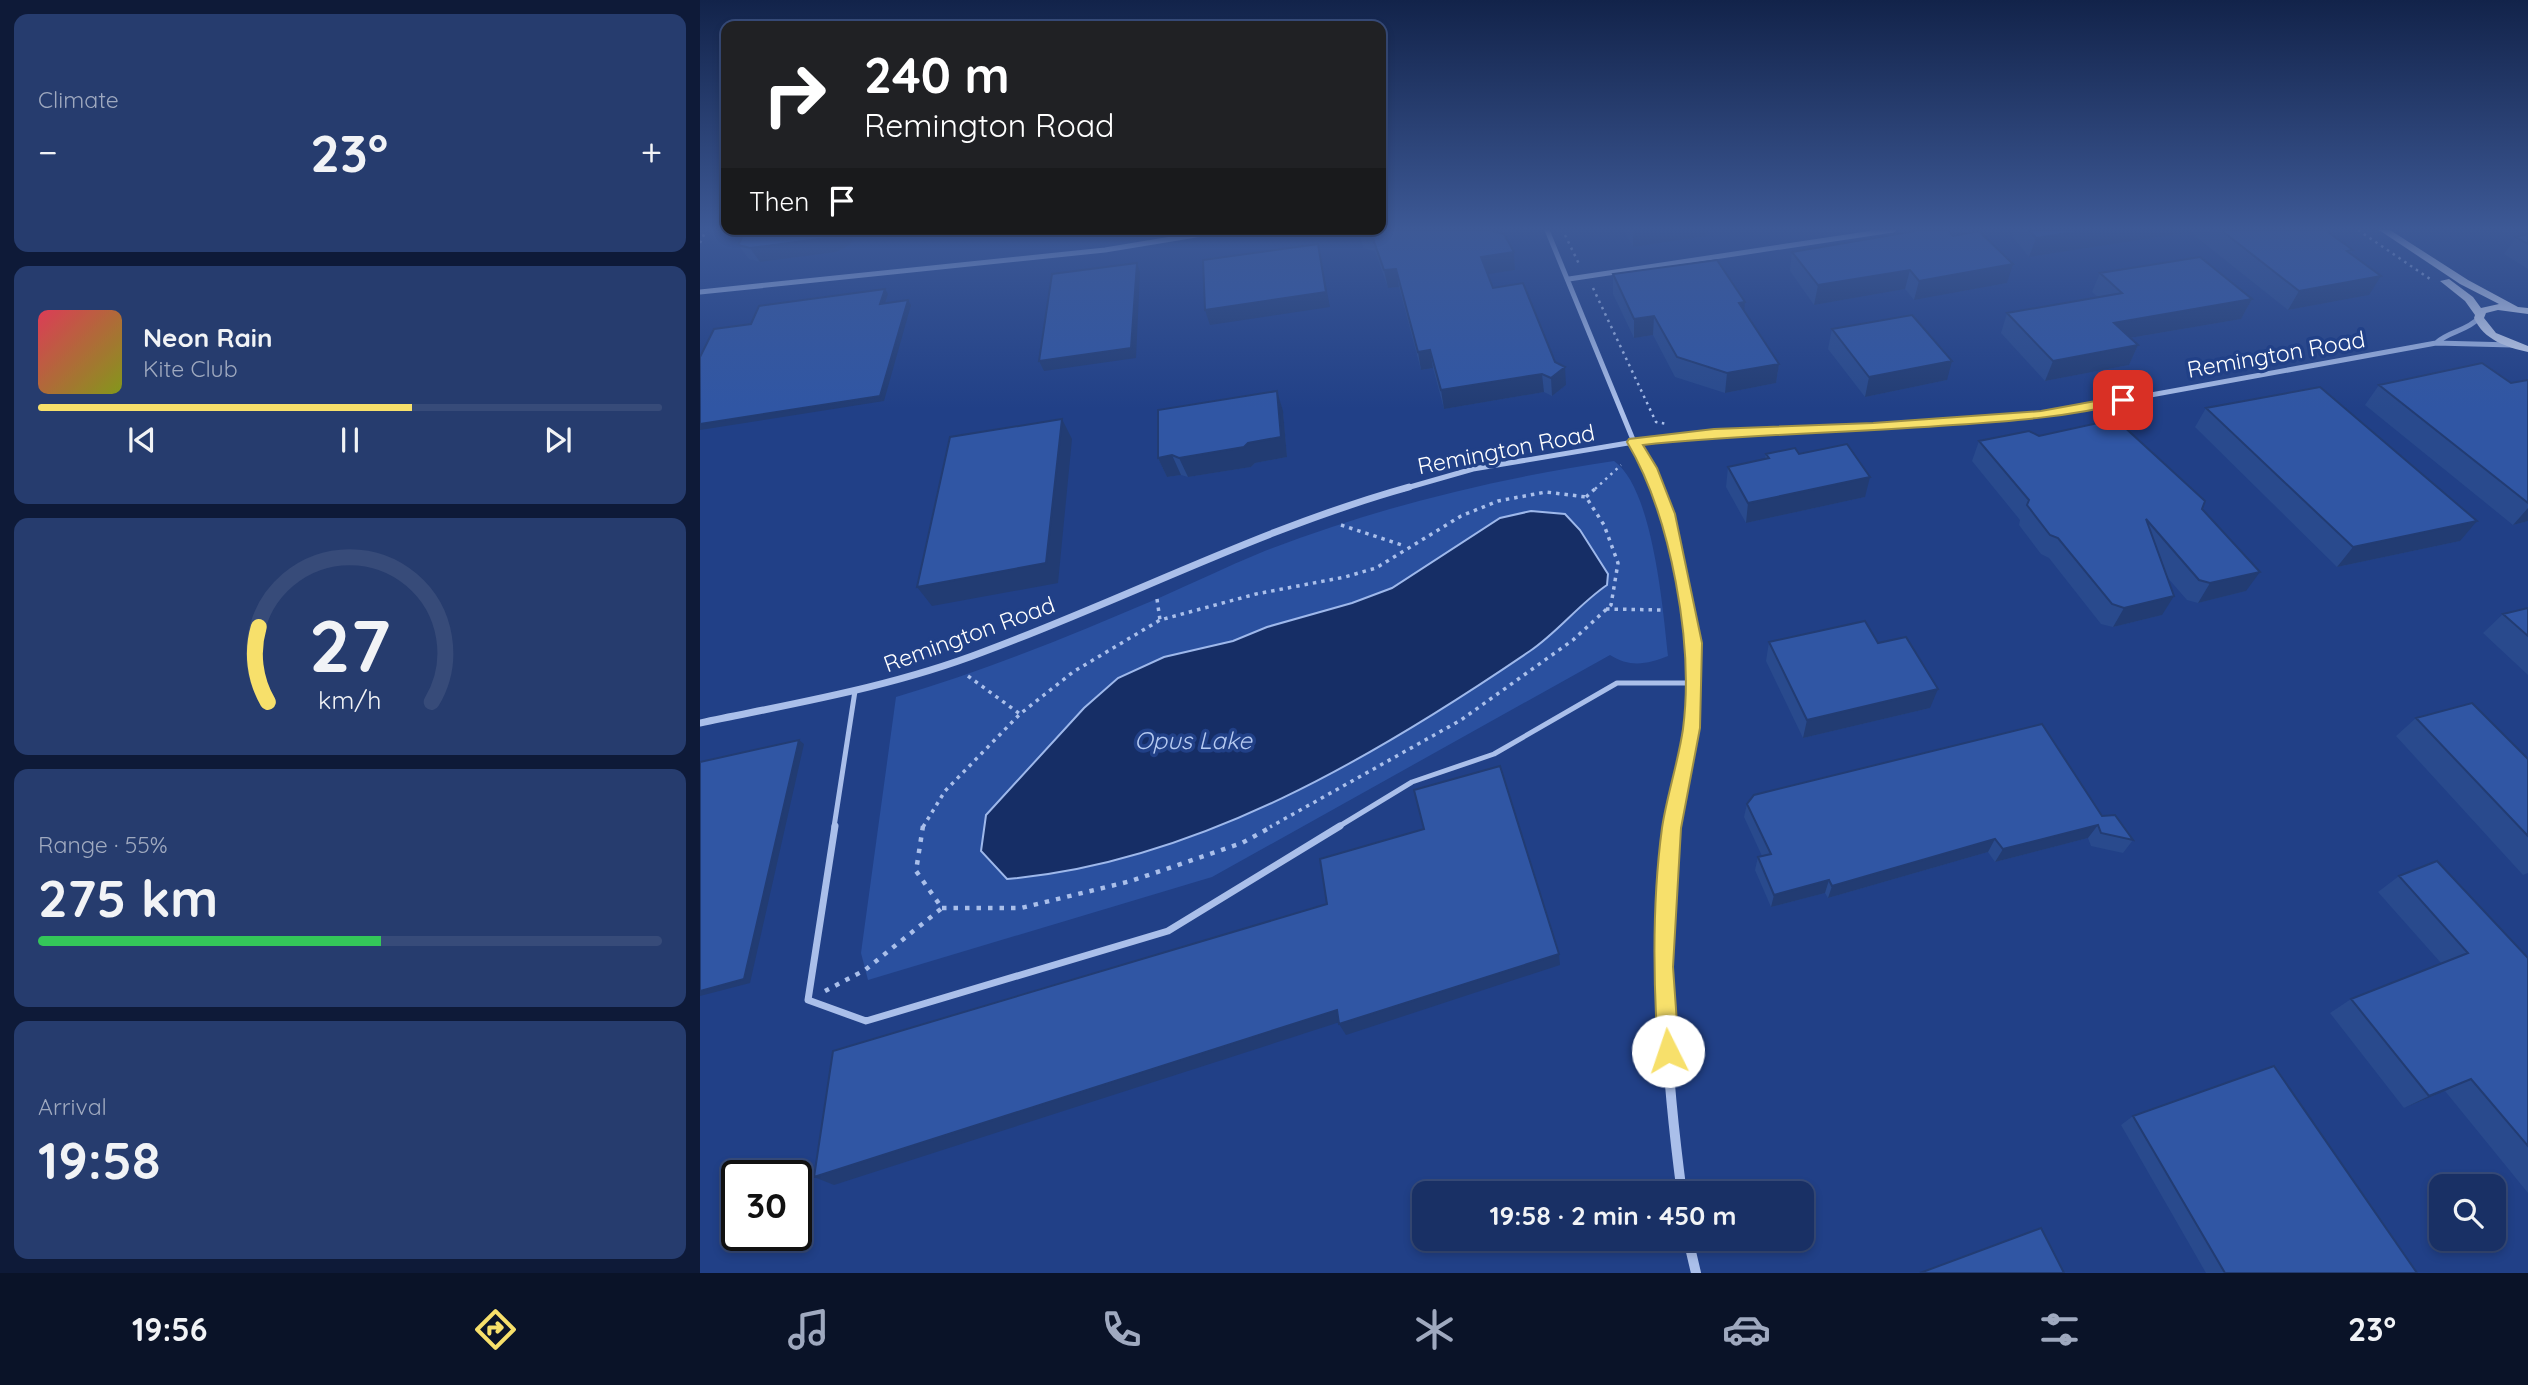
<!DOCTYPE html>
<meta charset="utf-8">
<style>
body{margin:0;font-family:Quicksand,sans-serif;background:#263c6e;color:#f1f3f6;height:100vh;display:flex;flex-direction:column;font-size:26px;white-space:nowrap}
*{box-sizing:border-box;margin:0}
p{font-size:23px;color:#9fa9bf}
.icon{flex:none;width:38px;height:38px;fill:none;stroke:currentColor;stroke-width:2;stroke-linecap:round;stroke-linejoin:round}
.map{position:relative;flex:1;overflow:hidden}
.details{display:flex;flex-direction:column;gap:14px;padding:14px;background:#0e1a38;width:700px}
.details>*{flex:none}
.top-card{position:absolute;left:21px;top:21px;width:665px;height:214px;border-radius:14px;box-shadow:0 4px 10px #0003,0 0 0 2px #374b79;background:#202124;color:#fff;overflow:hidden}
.tools{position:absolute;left:1729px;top:1174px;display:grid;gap:14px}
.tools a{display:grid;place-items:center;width:77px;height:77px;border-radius:14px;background:#193065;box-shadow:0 4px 10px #0003,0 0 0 2px #374b79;font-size:35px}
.speed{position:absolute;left:21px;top:1160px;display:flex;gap:14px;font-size:35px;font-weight:700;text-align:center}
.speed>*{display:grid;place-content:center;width:91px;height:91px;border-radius:50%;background:#193065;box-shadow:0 4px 10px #0003,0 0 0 2px #374b79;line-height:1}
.speed .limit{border:4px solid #111;border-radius:10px;background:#fff;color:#111}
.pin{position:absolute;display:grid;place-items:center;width:60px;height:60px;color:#fff;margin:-30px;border-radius:14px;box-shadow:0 4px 10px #0006}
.me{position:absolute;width:77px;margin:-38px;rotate:356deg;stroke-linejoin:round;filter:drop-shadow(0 0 5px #0008)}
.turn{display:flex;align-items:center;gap:24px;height:147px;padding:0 28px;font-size:32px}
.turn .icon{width:91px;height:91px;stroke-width:2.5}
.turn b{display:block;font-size:49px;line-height:60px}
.then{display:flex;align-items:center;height:66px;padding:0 28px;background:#0003;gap:14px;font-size:26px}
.big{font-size:52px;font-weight:700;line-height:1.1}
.details .widget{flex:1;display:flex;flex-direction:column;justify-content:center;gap:10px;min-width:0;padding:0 24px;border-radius:14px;background:#263c6e}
.details .dial{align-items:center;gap:0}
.dial svg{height:182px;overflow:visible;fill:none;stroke:#374b79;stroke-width:7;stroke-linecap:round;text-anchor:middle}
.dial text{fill:#f1f3f6;stroke:none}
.song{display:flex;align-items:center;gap:21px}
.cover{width:84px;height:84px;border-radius:10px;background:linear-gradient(135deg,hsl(350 70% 55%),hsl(70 70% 35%))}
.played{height:7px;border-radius:4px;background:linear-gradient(90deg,#f7e06b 60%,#374b79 60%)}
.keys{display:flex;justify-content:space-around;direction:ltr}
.heat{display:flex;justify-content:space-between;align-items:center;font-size:38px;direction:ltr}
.charge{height:10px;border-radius:5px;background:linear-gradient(90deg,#34c759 55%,#374b79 0)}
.trip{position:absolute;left:712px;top:1181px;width:402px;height:70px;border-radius:14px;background:#193065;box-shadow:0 4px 10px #0003,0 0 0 2px #374b79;font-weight:700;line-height:70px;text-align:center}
.dock{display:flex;height:112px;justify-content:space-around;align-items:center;background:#0a1328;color:#9fa9bf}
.dock .icon{width:49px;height:49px}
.dock .active{color:#f7e06b}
.dock b{font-size:32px;color:#f1f3f6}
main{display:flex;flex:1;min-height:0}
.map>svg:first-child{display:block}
.green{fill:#2a509f}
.water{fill:#162e66;stroke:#9eb8eb;stroke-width:2}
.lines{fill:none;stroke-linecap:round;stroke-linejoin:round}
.path-far2{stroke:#aabfea;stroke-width:2.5;stroke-dasharray:2.5 4.5;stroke-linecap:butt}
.path-far1{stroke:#aabfea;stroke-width:3.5;stroke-dasharray:3.5 5;stroke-linecap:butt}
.path{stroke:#aabfea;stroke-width:4.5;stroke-dasharray:4.5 7;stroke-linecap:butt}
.lane-far1{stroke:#aabfea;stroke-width:5}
.lane{stroke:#aabfea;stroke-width:7}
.street-far2{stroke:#aabfea;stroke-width:5}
.street-far1{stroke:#aabfea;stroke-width:7}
.street{stroke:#aabfea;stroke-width:10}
.secondary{fill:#d5e0f8;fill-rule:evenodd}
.wall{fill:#294a8d}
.shaded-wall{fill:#223c73}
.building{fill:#3056a4;stroke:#223c73;stroke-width:2}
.route{fill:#f7e06b;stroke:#a19246;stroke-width:2}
.labels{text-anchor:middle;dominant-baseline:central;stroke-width:7;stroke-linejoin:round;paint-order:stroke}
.street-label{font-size:23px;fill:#fff;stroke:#214087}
.water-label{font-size:24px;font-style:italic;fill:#b6caf1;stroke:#214087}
</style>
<main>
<section class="details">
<div class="widget"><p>Climate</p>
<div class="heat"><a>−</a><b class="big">23°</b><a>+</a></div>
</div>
<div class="widget">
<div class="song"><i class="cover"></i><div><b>Neon Rain</b><p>Kite Club</p></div></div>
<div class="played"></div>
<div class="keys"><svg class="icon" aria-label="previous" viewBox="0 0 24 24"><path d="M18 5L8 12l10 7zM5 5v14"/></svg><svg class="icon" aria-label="pause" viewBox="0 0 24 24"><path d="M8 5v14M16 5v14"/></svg><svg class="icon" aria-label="next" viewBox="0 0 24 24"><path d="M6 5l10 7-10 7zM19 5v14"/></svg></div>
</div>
<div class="widget dial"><svg viewBox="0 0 100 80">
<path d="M14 69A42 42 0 1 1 86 69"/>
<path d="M14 69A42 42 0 0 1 10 36" stroke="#f7e06b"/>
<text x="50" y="56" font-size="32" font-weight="700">27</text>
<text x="50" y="72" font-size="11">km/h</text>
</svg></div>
<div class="widget"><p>Range · 55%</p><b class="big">275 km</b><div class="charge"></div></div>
<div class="widget"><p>Arrival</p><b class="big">19:58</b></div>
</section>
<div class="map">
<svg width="1828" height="1273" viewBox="0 0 1828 1273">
<rect width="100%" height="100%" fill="#214087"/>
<path class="green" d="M914,461C953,488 963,610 968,656C948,664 930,668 910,655L512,877L168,980L161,953L196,697C285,671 372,635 459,598C493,583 526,567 560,553C674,508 793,479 914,461Z"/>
<path class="water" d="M831,511L865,514L880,530L908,574L907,585C879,604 858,632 830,651C676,756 496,863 307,879L281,851L286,815L384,708L418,678L464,657L533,641L567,627L652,603L692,588L800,518Z"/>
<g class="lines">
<path class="path-far2" d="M1658,230L1733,281
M865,235L880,266
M0,243L6,230
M893,288L956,422L967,424
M895,489L921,465"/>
<path class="path-far1" d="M886,497L897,487
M641,525L705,546
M457,599L460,620
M906,609L964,610
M268,676L320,714
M223,827L245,791L320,714L373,672L460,620L556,594L645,577L676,568L761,516L798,501L846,492L886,497L904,525L918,563L911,605L873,640L761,720L570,827"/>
<path class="path" d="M223,826L216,871L242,908
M242,908H321L431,881L542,843L573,826
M125,991L165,970L242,908"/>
<path class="lane-far1" d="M134,827L155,691
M638,827L712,782L794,754L917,683H993"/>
<path class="lane" d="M135,826L108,1000L166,1021L468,931L640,826"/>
<path class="street-far2" d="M847,230L934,442L950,468L958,489
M869,279L1193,230
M0,292L405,250L526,230
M1736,343C1749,331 1767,331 1779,318
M703,489L773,469L934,442L1014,434L1173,427L1341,415L1736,343L1812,345"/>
<path class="street-far1" d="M957,487L967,514L994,643L991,728L971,827
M0,723C95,703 192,687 283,652C426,599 562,528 709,487"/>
<path class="street" d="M971,826C957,948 966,1073 982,1194
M988,1239L996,1273"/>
<path class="secondary" d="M1679,230H1690L1768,280L1818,307L1828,308V314L1798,310L1786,313L1784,318L1796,333L1828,346V352C1806,347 1784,340 1774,318L1775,315L1765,301L1740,281L1749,279L1773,297L1781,308L1799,304L1760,284Z"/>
</g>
<path class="wall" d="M659,230L814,252L815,270L788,274L793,288L855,362L866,385L852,396L844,392L744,409L733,368L721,370L699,287L688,288L675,251L663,248Z
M924,230H1008L1007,236L933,247Z
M1314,230H1625L1653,250L1651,254L1669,295L1588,310L1490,232L1329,257L1312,236Z
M1828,234V269L1804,254L1816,237Z
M1253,236L1307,283L1214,300L1205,289L1114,305L1090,271L1092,252Z
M38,245H150L136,252L60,262L49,259Z
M1400,273L1552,299L1541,319L1430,338L1438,345L1429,365L1345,381L1301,333L1307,313L1398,297L1392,292Z
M913,274L1044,311L1079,364L1076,383L1025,393L975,377L953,335L934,338L913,294Z
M1132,329L1247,380L1165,397L1128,349Z
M1828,380V521L1813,525L1665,405L1679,385L1811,383Z
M1506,408L1760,541L1637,567L1495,427Z
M583,411L587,457L555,463L551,467L488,477L481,475L467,477L458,458Z
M1279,441L1502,509L1546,591L1498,603L1487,600L1467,577L1462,615L1413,627L1401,624L1349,558L1341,554L1319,525L1320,520L1272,461Z
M1066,454H1099L1165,497L1046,523L1026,487L1028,467L1065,459Z
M1828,608V675L1783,633L1803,614Z
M1069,642L1178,643L1230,708L1103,738L1066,661Z
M1716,718L1828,759V873L1823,875L1696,736Z
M1047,804L1402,816L1433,840L1423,853L1391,846L1388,838L1295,862L1288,852L1128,898L1125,893L1071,907L1055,870L1058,857L1062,856L1044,817Z
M1699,876L1828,958V1193L1745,1091L1704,1108L1630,1013L1651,999L1741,963L1678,892Z
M1433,1116L1717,1273H1506L1421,1125Z"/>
<path class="shaded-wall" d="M141,230H156L150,245L136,252L60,262L50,248Z
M933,230H1008L1007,236L933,247Z
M1387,230H1491L1490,232L1329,257L1336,238Z
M618,244L630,307L510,325L505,310Z
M814,252L815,270L783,275L781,257Z
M437,263L440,272L436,358L344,371L339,361Z
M1313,264L1307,283L1214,300L1219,281Z
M696,269L699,287L688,288L684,270Z
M1210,270L1205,289L1114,305L1118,285Z
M1681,276L1669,295L1588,310L1599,291Z
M185,289L188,294L183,309L180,304Z
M1552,299L1541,319L1406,342L1414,323Z
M208,300L211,305L184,401L0,430V424Z
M1045,302L1043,321L1039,303Z
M954,316L953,335L934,338V319Z
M1438,345L1429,365L1345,381L1353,361Z
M730,350L733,368L721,370L718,352Z
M1252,361L1247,380L1165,397L1169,377Z
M1079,364L1076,383L1025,393L1027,373Z
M865,367L866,385L852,396L851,378Z
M842,374L844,392L744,409L741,390Z
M577,391L583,411L587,457L555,463L551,467L488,477L479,458Z
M362,419L372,439L358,583L232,606L217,587Z
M472,455L481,475L467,477L458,458Z
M1170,477L1165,497L1046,523L1048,503Z
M1828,508V521L1813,525Z
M1777,521L1760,541L1637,567L1653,547Z
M1560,572L1546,591L1498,603L1510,583Z
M1474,596L1462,615L1413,627L1424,608Z
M1238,689L1230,708L1103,738L1107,720Z
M99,740L104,744L50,983L0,996V991Z
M1398,825L1388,838L1295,862L1303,849Z
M1295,839L1288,852L1128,898L1132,886Z
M1129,880L1125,893L1071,907L1074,895Z
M859,954L860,965L646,1035L639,1024Z
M637,1010L643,1021L134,1185L114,1177Z
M1771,1079L1745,1091L1704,1108L1729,1096Z"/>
<path class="building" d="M46,230H141L127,238L50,248L38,245Z
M660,230H788L804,234L814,252L781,257L793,288L823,283L855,362L865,367L851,378L842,374L741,390L730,350L718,352L696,269L684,270L671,233Z
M1221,230H1248L1253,236L1279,231L1313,264L1219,281L1210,270L1118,285L1092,252Z
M1329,230H1387L1336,238Z
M1521,230H1625L1653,250L1647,251L1681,276L1599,291Z
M1828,234V244L1816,237Z
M618,244L626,292L505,310L503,260Z
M1500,257L1552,299L1414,323L1438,345L1353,361L1307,313L1422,293L1400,273Z
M1017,260L1045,302L1039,303L1079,364L1027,373L977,357L954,316L934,319L913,274Z
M437,263L431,348L339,361L352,274Z
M185,289L180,304L208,300L180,396L0,424V357L14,329L51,324L59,306Z
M1212,315L1252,361L1169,377L1132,329Z
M1782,363L1811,383L1828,380V503L1679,385Z
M1620,387L1777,521L1653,547L1506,408Z
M577,391L581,437L548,443L544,447L479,458L472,455L458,458V410Z
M362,419L346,563L217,587L250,437Z
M1407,421L1421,424L1505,501L1502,509L1560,572L1510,583L1499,580L1446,519L1474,596L1424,608L1412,604L1358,538L1350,535L1327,505L1329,500L1279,441L1329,431L1339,436Z
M1147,444L1170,477L1048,503L1028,467L1069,458L1066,454L1095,448L1099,454Z
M1828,608V636L1803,614Z
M1165,621L1178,643L1206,637L1238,689L1107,720L1069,642Z
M1772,703L1828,759V836L1716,718Z
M1342,724L1402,816L1415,815L1433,840L1401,833L1398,825L1303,849L1295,839L1132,886L1129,880L1074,895L1058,857L1071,854L1047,804L1054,795Z
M99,740L44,979L0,991V762Z
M800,766L859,954L639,1024L637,1010L114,1177L133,1051L627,904L620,859L724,829L714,790Z
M1737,861L1828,958V1146L1771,1079L1729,1096L1651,999L1768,953L1699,876Z
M1574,1066L1717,1273H1525L1433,1116Z
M1341,1228L1364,1273H1220Z"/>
<linearGradient id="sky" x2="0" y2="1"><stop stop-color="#12234a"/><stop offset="0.56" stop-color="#3d5996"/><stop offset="1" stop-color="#3d5996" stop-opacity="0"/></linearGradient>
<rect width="1828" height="409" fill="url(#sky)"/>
<path class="route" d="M1423,396L1428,397V402C1370,417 1312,421 1253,425C1149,433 1046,434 943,445L957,468L975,514L1002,643L1000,728L981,828L973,967L979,1051L976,1058L968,1061L961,1058L958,1051C953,977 952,902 962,828C967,795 978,763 983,729C994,644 971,516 927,442L929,439L1014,429L1173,423L1341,411Z"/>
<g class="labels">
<g class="street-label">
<text transform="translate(1576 354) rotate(-10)">Remington Road</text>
<text transform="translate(806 449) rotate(-11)">Remington Road</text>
<text transform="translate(269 634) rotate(-20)">Remington Road</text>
</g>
<g class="water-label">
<text x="493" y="740">Opus Lake</text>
</g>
</g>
</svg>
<div class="tools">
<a><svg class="icon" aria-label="search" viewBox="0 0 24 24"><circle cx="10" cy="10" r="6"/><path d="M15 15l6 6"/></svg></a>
</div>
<div class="speed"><div class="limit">30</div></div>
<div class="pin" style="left:1423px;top:400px;background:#d93025"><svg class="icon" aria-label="arrive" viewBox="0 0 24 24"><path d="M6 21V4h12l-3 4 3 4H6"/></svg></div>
<svg class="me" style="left:968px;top:1051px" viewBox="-20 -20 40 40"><circle r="19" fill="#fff"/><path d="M0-13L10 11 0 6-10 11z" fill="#f7e06b"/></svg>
<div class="trip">19:58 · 2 min · 450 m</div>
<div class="top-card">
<div class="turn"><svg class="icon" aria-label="right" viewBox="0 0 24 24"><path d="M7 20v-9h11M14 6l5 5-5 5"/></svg><div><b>240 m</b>Remington Road</div></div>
<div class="then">Then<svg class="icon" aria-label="arrive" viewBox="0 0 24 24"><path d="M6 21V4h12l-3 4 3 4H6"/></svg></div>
</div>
</div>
</main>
<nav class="dock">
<b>19:56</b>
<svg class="icon active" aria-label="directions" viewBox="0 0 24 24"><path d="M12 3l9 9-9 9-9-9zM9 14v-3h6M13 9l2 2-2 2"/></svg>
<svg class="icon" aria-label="music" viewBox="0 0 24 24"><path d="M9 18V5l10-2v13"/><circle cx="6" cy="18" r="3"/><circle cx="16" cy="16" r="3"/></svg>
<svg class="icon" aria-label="phone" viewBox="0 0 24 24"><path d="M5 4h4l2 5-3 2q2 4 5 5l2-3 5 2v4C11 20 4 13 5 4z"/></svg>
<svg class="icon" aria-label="climate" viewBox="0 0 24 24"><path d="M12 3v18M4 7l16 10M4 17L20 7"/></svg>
<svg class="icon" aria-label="car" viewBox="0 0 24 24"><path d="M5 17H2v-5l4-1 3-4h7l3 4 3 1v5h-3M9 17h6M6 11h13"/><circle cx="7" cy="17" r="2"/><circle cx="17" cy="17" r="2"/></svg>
<svg class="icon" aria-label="filters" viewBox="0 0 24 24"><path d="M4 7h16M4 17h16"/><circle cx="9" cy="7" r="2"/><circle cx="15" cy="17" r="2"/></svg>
<b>23°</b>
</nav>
